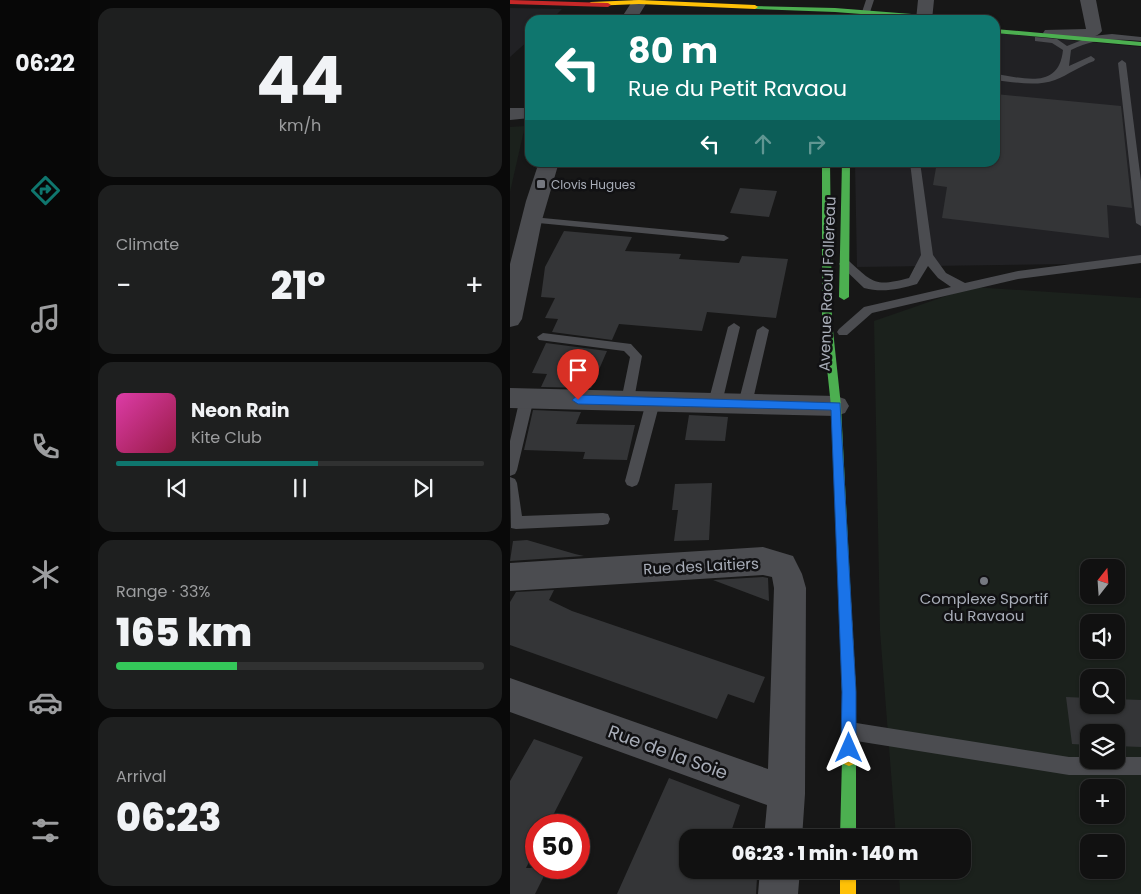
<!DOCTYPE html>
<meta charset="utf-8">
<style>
body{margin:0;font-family:Poppins,sans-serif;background:#1e1f1f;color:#f1f3f6;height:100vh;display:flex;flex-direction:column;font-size:19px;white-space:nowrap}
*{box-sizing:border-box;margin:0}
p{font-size:16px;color:#9c9d9f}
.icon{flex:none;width:28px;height:28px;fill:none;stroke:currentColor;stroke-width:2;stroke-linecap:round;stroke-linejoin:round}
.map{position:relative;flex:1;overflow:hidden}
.sheet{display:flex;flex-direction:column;gap:8px;padding:8px;background:#090909;width:420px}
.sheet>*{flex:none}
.hud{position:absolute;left:15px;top:15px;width:475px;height:152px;border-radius:15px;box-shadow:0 1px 4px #0004,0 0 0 1px #303131;background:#0f766e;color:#fff;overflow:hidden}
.needle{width:32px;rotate:17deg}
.buttons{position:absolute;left:570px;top:559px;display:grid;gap:10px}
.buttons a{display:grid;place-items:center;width:45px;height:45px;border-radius:10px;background:#111;box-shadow:0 1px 4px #0004,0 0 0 1px #303131;font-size:25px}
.speed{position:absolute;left:15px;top:814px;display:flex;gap:10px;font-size:25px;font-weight:700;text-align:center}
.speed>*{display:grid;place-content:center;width:65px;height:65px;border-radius:50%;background:#111;box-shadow:0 1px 4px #0004,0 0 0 1px #303131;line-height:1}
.speed .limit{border:8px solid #d22;background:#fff;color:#111}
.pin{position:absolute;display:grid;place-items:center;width:42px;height:42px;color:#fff;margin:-51px -21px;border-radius:50% 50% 50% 0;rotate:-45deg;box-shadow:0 0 5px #0007}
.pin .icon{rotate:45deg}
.me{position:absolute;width:55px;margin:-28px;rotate:0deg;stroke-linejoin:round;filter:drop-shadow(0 0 4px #0008)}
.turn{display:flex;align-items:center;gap:18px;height:105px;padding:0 20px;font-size:22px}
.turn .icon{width:65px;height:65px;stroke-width:2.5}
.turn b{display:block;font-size:35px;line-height:42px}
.lanes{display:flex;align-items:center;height:48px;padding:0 20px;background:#0003;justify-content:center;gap:25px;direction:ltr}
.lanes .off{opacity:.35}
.big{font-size:38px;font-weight:800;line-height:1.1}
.sheet .tile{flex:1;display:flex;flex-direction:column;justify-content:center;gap:8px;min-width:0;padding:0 18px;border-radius:15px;background:#1e1f1f}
.sheet .dial{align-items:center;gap:0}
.dial b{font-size:65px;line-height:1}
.song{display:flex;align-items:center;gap:15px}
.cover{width:60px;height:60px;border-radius:8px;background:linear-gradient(135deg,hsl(320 70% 55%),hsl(340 70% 35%))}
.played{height:5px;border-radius:2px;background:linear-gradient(90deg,#0f766e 55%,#303131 55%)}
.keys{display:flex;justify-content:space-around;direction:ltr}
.heat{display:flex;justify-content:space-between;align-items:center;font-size:28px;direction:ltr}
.charge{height:8px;border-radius:4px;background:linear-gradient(90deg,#34c759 33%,#303131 0)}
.trip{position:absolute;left:169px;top:829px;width:292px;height:50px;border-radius:15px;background:#111;box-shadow:0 1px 4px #0004,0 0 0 1px #303131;font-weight:800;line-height:50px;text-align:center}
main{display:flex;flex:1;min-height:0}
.dock{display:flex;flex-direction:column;width:90px;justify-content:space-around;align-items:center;background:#070707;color:#9c9d9f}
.dock .icon{width:35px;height:35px}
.dock .on{color:#0f766e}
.dock b{font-size:22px;color:#f1f3f6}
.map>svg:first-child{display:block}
.built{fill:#212124}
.green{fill:#1b211c;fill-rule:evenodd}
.building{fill:#343537}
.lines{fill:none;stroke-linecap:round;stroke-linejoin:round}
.lane{fill:#4b4c50;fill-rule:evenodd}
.street{fill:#4b4c50;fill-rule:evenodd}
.fast{fill:#4caf50;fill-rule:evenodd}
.slow{fill:#ffc107;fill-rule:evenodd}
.jam{fill:#c62828;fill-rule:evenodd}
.route{fill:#1a73e8;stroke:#114b97}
.poi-dot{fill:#757880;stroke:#111113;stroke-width:2}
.labels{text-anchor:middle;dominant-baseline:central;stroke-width:5;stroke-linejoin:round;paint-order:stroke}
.far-poi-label{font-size:12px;fill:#a8adb8;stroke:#111113;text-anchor:start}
.street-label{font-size:15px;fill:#a8adb8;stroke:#111113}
.poi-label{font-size:15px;fill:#a8adb8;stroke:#111113}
.near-street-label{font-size:18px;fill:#a8adb8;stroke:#111113}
</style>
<main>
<nav class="dock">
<b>06:22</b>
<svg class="icon on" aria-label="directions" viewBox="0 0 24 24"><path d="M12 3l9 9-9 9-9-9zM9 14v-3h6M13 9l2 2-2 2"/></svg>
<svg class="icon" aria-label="music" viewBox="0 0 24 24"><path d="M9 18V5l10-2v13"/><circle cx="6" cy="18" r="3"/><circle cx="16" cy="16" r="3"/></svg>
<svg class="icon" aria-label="phone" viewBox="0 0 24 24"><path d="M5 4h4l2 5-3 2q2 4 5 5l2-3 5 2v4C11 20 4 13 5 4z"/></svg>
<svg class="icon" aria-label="climate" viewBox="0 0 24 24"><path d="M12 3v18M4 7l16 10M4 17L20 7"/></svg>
<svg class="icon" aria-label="car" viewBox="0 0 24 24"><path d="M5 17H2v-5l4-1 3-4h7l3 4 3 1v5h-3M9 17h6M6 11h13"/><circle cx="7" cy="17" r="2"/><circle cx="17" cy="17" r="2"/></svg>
<svg class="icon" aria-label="filters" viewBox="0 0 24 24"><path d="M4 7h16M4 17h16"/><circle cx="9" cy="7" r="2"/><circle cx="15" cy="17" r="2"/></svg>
</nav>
<section class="sheet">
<div class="tile dial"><b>44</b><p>km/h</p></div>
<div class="tile"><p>Climate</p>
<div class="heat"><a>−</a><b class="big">21°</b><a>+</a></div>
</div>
<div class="tile">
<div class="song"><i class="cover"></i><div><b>Neon Rain</b><p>Kite Club</p></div></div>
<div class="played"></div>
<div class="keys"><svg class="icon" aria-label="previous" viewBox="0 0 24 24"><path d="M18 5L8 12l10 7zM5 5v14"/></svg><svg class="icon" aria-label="pause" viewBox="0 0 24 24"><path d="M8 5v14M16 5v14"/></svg><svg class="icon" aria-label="next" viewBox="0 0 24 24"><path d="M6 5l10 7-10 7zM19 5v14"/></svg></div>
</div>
<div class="tile"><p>Range · 33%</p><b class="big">165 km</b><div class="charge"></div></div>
<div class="tile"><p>Arrival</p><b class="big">06:23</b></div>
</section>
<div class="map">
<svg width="631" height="894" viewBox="0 0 631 894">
<rect width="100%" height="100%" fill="#171717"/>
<path class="built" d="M0,8L52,9L41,20H20V39L0,57Z
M485,33L631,47V263L347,267L345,163L485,162Z"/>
<path class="green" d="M15,126L0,192V127Z
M462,287L631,298V894H390L389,870H452V838L386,837L370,631L364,321ZM579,568H606V595H579ZM579,622H606V650H579ZM579,678H606V705H579ZM579,732H606V760H579ZM579,788H606V815H579ZM579,842H606V870H579Z"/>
<path class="building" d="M485,94L611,106L622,208L597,205L599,238L432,218L437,187L423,185L427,162H485Z
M230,188L267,191L259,217L220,213Z
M54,231L122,237L115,251L171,254L169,259L229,263L232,256L278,259L266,318L197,312L192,331L109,324L102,340L42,332L48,319L35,318L45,298L31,297L35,267Z
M36,343L97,351L81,388L31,387L37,374L22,373Z
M23,410L71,412L66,424L125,425L117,460L73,459L75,452L14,450Z
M179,415L218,417L215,441L175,440Z
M202,483L199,540L164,541L168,510H162L165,484Z
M17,540L65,554L74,556L0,561L3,541Z
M253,577L258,578L259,601L203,580Z
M44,590L39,600L62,611L255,677L244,703L218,694L207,719L0,645V602L6,592Z
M556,697L579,698V705H606V699L631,700V747L606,746V732H579V745L562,744Z
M24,739L73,757L38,825H26V848L16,868H38L25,894H0V781Z
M159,778L230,805L219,838H178V870H227L247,878L246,894H107Z"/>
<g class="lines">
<path class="lane" d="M356,0H364L360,12L356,14L352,12Z
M602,34L631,37V41C605,39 585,38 561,50L559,66L581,56L585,59L584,61C570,66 558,75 545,80C526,87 504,82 485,80V74C514,78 549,90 553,50L542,43L525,41V37L547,39L557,46L582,36Z
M612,60L616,63L631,181V226L626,223L608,63Z
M400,162H410L423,255L436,273L455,283L508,271L631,255V263L508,279L362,313L337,335H329L327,332L329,329L354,307L441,287L428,278L418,266L407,284C389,289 373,293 354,288L329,264L331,261H339C363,283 365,287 399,278L411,255Z
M22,217L214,235L219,238L214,241L18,222L17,220L18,218Z
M224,323L230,327L212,403L210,407H200L198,403L218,327Z
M253,326L259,330L242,404L240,408H230L228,404L247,330Z
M33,333L121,344L132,356L123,405H113L111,401L120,357L114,351L29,340L27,337Z
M17,393L22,394L24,398L7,470L5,474L0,476V441L10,398L12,394Z
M143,397L148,398L150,402L129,481L127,485L122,487L117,485L115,481L136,402L138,398Z
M0,477L5,479L7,483L12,516L93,513L98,514L100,519L98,524L93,525L6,529L1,528Z
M340,722L559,757H579V760H606V757H631V775H559L340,740L334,737L331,731L334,725Z"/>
<path class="street" d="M123,0H135L137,2L126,20H110Z
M408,0H424L422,20H406Z
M570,0H586L592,31C584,43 548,40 535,36L533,33L535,30L576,29Z
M0,108H20V118L0,120Z
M29,162H49L32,220L12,319L8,325L0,327V264L16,201Z
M0,388L326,396L335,399L339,406L335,413L326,416L0,408Z
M253,547L283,556L292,574L296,588L295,794L292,838H254L257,805L0,712V678L258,769L264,588L262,577L253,575L0,591V563Z
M250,870H290L288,894H248Z"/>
<path class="fast" d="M243,6L325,8L453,18L456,20H428L325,12L245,9L243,8Z
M485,29L631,42V46L485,33Z
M312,162H320L322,321L331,406L341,601L340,605L335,607L330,605L329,601L321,406L312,321Z
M332,162H340L339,297L334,300L329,297Z
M339,752L344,754L346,759V838H330L332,759L334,754Z"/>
<path class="slow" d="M129,0L245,5L248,7L245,9L129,4L81,6L78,4L81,2Z
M335,595L340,597L341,601L346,692V759L344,764L339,766L334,764L332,759V692L329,601L330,597Z
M330,870H346V894H330Z"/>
<path class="jam" d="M0,0L98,3L101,5L98,7L0,4Z"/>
</g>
<path class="route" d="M68,395L330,403L346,692V748L344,753L339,756L334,753L331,748L332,692L321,410L68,404L62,400Z"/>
<g class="poi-dot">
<rect x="26" y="179" width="10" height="10" rx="2.5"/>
<circle cx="474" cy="581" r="5"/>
</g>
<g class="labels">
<g class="far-poi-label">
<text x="41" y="184">Clovis Hugues</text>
</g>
<g class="street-label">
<text transform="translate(317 284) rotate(-88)">Avenue Raoul Follereau</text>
<text transform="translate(191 566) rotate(-3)">Rue des Laitiers</text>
</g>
<g class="poi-label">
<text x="474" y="598">Complexe Sportif<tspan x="474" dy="17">du Ravaou</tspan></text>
</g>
<g class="near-street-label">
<text transform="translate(158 752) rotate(20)">Rue de la Soie</text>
</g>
</g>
</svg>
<div class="buttons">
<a><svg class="needle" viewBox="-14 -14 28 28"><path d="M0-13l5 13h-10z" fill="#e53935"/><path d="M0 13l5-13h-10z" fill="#9c9d9f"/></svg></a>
<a><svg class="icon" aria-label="sound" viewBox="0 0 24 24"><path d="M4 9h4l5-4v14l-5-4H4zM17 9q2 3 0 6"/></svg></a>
<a><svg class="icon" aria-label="search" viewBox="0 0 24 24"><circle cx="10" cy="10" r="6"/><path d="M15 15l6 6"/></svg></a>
<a><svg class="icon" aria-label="layers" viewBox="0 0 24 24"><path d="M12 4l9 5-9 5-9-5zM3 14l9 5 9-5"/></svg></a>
<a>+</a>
<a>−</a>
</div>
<div class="speed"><div class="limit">50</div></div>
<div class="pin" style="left:68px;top:400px;background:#d93025"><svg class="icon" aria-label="arrive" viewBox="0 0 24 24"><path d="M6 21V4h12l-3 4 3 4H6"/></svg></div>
<svg class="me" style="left:339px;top:748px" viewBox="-20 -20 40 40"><path d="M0-17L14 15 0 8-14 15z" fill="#1a73e8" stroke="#fff" stroke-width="4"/></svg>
<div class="trip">06:23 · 1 min · 140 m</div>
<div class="hud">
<div class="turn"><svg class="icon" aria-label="left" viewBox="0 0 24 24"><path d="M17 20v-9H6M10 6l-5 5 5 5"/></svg><div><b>80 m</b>Rue du Petit Ravaou</div></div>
<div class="lanes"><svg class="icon" aria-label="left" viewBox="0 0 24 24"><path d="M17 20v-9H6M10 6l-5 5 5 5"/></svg><svg class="icon off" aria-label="ahead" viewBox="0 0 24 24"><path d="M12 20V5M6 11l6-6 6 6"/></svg><svg class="icon off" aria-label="right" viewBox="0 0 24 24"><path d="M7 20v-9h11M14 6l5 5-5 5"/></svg></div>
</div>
</div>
</main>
